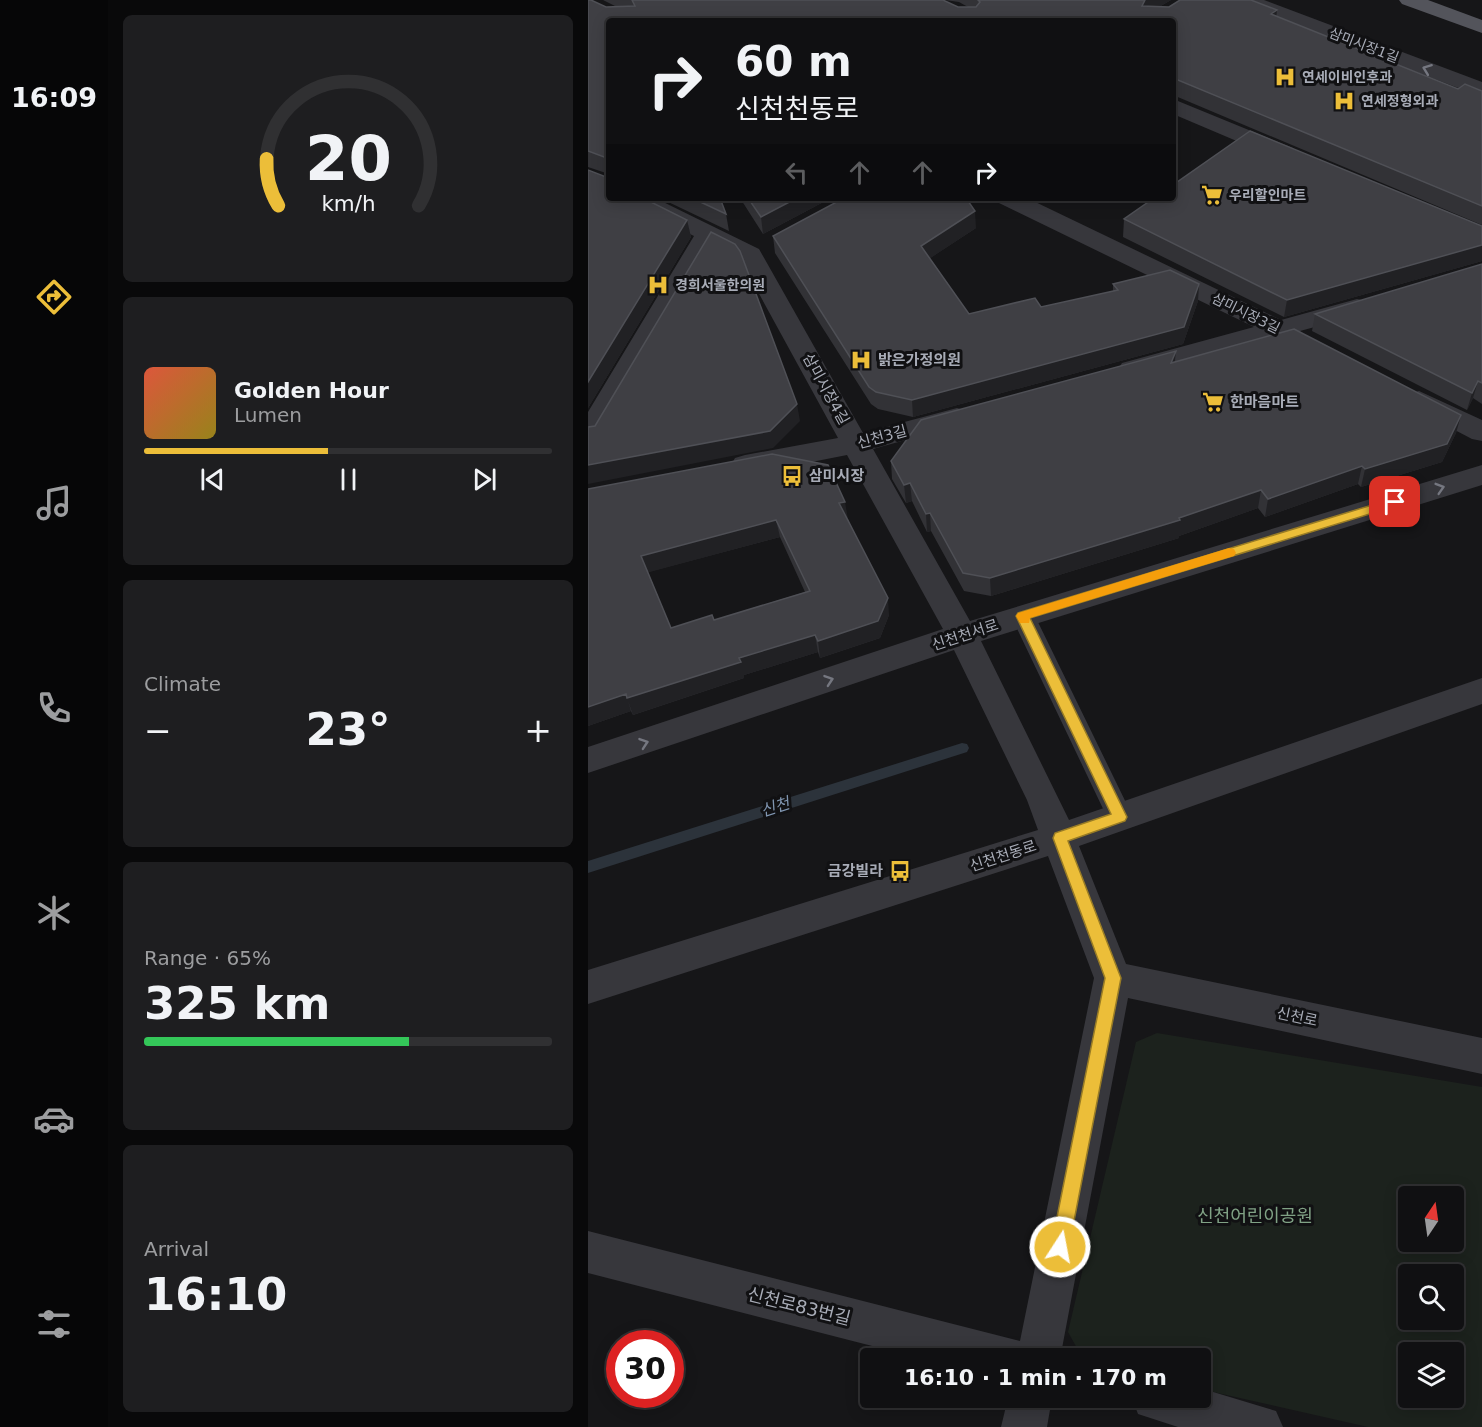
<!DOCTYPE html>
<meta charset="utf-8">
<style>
body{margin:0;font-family:"DejaVu Sans","Noto Sans KR",sans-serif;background:#1e1e20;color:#f1f3f6;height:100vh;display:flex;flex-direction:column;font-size:22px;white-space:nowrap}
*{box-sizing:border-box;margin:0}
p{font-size:20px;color:#9c9d9f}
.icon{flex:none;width:33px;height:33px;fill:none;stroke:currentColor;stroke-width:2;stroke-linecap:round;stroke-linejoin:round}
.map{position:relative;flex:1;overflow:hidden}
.panel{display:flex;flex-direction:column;gap:15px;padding:15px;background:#09090a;width:480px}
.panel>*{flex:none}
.top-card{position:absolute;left:18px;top:18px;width:570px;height:183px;border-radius:6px;box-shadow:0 3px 15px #0003,0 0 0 2px #303032;background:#101012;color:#f1f3f6;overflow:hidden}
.needle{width:39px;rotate:13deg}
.controls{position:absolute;left:810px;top:1186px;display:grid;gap:12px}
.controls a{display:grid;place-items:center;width:66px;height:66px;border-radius:6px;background:#101012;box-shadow:0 3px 15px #0003,0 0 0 2px #303032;font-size:30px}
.speed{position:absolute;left:18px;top:1330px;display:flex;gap:12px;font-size:30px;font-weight:700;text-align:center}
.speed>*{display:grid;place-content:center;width:78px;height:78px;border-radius:50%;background:#101012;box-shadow:0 3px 15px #0003,0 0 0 2px #303032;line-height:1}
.speed .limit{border:9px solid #d22;background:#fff;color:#111}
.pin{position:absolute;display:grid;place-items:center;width:51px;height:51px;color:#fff;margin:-26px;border-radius:12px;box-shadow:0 3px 9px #0006}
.me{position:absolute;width:66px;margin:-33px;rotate:11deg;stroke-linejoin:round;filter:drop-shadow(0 0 4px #0008)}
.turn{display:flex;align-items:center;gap:21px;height:126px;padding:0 30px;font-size:27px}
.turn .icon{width:78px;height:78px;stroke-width:2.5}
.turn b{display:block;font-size:42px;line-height:51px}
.lanes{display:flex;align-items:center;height:57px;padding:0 30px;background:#0003;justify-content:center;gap:30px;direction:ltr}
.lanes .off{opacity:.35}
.big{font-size:45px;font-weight:700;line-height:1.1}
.panel .card{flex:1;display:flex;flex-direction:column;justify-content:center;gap:9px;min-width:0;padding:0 21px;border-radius:9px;background:#1e1e20}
.panel .dial{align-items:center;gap:0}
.dial svg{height:156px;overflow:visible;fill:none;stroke:#303032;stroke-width:7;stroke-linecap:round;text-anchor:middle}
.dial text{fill:#f1f3f6;stroke:none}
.song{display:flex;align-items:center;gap:18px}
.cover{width:72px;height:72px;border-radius:9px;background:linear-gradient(135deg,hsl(10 70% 55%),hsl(50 70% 35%))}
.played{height:6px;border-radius:3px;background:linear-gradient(90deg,#ecbe39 45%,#303032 45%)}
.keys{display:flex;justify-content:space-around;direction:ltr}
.heat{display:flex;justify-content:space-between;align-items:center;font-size:33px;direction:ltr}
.charge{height:9px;border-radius:4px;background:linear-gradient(90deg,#34c759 65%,#303032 0)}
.trip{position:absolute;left:272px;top:1348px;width:351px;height:60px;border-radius:6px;background:#101012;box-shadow:0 3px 15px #0003,0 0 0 2px #303032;font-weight:700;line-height:60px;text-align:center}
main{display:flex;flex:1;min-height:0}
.tab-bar{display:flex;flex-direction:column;width:108px;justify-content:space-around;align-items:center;background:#060607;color:#9c9d9f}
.tab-bar .icon{width:42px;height:42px}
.tab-bar .selected{color:#ecbe39}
.tab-bar b{font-size:27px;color:#f1f3f6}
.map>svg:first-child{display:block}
.green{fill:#1c221d;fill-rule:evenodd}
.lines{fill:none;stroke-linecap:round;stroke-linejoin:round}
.stream{fill:#2c333b;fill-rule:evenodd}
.service{fill:#37373c;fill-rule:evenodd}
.minor{fill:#37373c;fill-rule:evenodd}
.primary{fill:#53545b;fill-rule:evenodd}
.wall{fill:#323236;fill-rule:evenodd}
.shaded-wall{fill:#212124}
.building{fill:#3f3f44;stroke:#4f5056;stroke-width:1.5;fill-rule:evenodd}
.oneway{stroke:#757780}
.route{fill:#ecbe39;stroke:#997c25;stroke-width:1.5}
.slow{fill:#f59e0b}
.labels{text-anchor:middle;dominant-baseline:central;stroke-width:6;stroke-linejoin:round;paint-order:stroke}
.far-street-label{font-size:14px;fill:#a8acb7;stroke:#111113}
.far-poi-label{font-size:14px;font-weight:bold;fill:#a8acb7;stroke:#111113;text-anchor:start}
.poi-label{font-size:15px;font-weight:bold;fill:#a8acb7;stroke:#111113;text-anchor:start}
.street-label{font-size:15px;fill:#a8acb7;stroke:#111113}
.water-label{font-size:16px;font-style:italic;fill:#8096b1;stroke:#111113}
.near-park-label{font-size:18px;fill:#80a285;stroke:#111113}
.near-street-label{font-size:18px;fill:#a8acb7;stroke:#111113}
</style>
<main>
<nav class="tab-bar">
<b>16:09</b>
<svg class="icon selected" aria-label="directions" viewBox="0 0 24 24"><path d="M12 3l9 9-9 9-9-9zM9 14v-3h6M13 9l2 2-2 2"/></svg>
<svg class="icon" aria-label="music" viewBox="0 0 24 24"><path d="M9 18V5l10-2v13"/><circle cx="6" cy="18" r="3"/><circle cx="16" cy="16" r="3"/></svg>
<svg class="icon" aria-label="phone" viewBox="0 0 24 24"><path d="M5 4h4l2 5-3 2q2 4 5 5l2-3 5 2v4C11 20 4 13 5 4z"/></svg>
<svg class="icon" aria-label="climate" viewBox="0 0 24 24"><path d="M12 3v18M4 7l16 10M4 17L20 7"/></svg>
<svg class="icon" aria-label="car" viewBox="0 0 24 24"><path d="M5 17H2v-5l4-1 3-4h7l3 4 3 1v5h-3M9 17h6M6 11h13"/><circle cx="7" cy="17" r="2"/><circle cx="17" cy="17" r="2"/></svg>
<svg class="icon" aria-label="filters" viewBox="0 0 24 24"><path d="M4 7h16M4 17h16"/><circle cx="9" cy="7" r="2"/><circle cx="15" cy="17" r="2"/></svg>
</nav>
<section class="panel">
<div class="card dial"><svg viewBox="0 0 100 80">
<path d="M14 69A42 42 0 1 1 86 69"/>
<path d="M14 69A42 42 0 0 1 8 45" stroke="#ecbe39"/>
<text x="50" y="56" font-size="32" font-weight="700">20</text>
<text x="50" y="72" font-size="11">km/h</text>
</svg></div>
<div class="card">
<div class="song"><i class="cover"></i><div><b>Golden Hour</b><p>Lumen</p></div></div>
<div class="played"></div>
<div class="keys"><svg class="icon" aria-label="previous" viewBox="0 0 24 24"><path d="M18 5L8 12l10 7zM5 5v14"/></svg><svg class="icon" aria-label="pause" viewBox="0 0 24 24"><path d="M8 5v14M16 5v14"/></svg><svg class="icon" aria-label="next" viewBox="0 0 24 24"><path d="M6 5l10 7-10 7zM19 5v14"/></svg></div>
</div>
<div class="card"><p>Climate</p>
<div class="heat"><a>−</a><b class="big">23°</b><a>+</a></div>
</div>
<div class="card"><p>Range · 65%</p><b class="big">325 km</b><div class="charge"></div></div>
<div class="card"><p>Arrival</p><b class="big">16:10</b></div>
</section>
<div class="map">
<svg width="894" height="1427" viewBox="0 0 894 1427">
<rect width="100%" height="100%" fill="#161618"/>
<path class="green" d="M569,1033L894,1087V1427H780L612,1389V1359H495L480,1332L548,1042ZM820,1197H866V1242H820ZM820,1275H866V1320H820ZM820,1353H866V1398H820Z"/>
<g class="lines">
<path class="stream" d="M374,743L379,744L381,748L379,752L0,873V861Z"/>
<path class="service" d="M435,607L444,610L447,616L545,817L542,825L532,828L522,825L519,817L423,616L426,610Z"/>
<path class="minor" d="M647,0H676L894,82V97L650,4Z
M585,99L705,148L709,153L705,158L697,160L689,158L585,114Z
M36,198H67L171,249L275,433L369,408L379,411L383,417L379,423L285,449L382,621L894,465V485L393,641L481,820L894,678V704L491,846L538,964L894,1038V1074L540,998L472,1359H335L0,1273V1231L432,1341L506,978L460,856L0,1004V970L450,830L439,800L366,650L0,773V747L355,629L259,455L157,475L147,472L143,465L147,458L157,455L250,438L152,259L125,246L10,442L0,444V412L106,236L39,203Z
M408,198H439L693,320L769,299L778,301L782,307L778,313L712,331L713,333L709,339L700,341L688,338L544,378L534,375L530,369L534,363L666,327L411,203Z
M831,391L894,420V441L884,439L821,406L817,400L821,394Z
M612,1388L688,1411L695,1427H590L550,1414L544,1398H612Z
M420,1398H464L459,1427H413Z"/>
<path class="primary" d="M811,0H840L894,20V33L814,4Z"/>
</g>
<path class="wall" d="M0,0H3L18,7H29L15,0H355L370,7H380L371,2L357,0H583L571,7H581L592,0H663L689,10V16L870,89L877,84L894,91V225L585,95V21H21V198H55L99,220L103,237L0,408V170L18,177V173L0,167Z
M72,198H132L138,214L141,231Z
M152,198H243L175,234Z
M536,219L894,226V261L696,317L535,237Z
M388,228L342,258L381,314L453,307L525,291V284L610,301L595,344L325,417L290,409L283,404L187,253L185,236Z
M894,264V404L885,398L879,410L724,331L727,314Z
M587,362L873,415L868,433L854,462L773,487L770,484L677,517L670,508L591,536V538L403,596L376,591L343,531L339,532L324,501L318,503L304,479L303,461Z
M0,489L260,519L301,615L292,638L232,658L230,652L156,675V678L45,715L43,711L0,726ZM192,537L217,592L126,620L83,628L60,572Z"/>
<path class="shaded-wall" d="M557,0H583L557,15L554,6Z
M689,10L687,26L683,14Z
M209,198H243L175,234L173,217Z
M387,211L388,228L335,263L333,246Z
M99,220L103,237L0,408V382Z
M894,245V261L696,317L699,300Z
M611,284L610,301L595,344L325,417L324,400Z
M588,351L586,369L583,363Z
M890,381L885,398L879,410L884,393Z
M209,404L212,421L185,448L0,484V465Z
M873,415L868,433L854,462L773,487L777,469Z
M774,466L770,484L677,517L680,499Z
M322,483L324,501L318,503L316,485Z
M673,490L670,508L591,536V538L403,596L402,578L591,518Z
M257,502L260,519L251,503Z
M342,513L343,531L339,532L338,514Z
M188,520L192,537L58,573L53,556Z
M300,598L301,615L292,638L232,658L230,641Z
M227,635L230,652L156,675V678L45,715L39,698L151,658Z
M38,694L43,711L0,726V707Z"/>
<path class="building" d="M0,0H3L18,7L47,6L44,0H355L370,7H388L392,2L390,0H557L554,6L581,7L592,0H663L689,10L683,14L870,89L877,84L894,91V206L585,78V21H21V198H55L99,220L0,382V170L18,177L19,158L0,151Z
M662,131L894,226V245L699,300L536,219L566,198H585V185Z
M104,198H132L138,214Z
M160,198H209L173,217Z
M256,198H378L387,211L333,246L381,314L447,298L453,307L530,290L525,284L582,270L611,284L596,327L324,400L288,392L281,387L185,236Z
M123,232L147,244L152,251L209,404L182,431L0,465V427L7,426Z
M894,264V383L890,381L884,393L727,314Z
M706,329L873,415L859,444L777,469L774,466L680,499L673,490L591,518L592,520L402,578L375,573L342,513L338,514L322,483L316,485L303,461L333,420L588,351L583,363Z
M184,454L240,465L257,502L251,503L300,598L290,621L230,641L227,635L151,658L153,662L39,698L38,694L0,707V489ZM188,520L222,591L126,620L124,615L83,628L53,556Z"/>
<defs><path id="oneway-chevron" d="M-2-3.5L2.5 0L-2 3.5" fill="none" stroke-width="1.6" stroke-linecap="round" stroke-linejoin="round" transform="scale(1.5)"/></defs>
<g class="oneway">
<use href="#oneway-chevron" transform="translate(839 69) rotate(-159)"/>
<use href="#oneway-chevron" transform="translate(852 488) rotate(-17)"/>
<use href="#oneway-chevron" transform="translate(241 680) rotate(-19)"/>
<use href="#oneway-chevron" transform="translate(56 743) rotate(-19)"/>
</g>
<path class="route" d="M807,498L813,502L811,505L442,618L539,817L537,821L480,841L533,978L481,1247L478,1253L472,1256L466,1253L463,1247L517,978L465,838L467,833L523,814L428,616L430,613Z"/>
<path class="slow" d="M641,548L646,549L648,553L646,556L442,618L441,623H432L428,616L430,613Z"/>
<defs>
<symbol id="hospital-bare" viewBox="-9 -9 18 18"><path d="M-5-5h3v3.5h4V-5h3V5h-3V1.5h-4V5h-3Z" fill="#ecbe39" stroke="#111113" stroke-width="2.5" paint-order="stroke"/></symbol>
<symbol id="supermarket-bare" viewBox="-9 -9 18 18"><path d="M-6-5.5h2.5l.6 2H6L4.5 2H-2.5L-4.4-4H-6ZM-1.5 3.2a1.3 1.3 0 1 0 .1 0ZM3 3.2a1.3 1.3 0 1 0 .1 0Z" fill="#ecbe39" stroke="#111113" stroke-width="2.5" paint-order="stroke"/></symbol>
<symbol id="bus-bare" viewBox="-9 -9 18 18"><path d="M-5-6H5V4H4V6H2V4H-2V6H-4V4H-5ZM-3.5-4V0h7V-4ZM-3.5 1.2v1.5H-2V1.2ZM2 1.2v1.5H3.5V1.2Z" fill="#ecbe39" stroke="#111113" stroke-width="2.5" paint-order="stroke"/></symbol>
</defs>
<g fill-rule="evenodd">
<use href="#hospital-bare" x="682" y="62" width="30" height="30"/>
<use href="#hospital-bare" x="741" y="86" width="30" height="30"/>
<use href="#supermarket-bare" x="609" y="180" width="30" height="30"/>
<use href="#hospital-bare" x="55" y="270" width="30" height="30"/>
<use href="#hospital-bare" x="258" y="345" width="30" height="30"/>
<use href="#supermarket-bare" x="610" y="387" width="30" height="30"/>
<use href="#bus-bare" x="189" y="461" width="30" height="30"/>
<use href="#bus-bare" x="297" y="856" width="30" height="30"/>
</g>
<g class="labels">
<g class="far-street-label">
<text transform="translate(776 45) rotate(21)">삼미시장1길</text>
<text transform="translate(658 313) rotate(26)">삼미시장3길</text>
</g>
<g class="far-poi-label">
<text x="714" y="77">연세이비인후과</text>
<text x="773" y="101">연세정형외과</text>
<text x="641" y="195">우리할인마트</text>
<text x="87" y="285">경희서울한의원</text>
</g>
<g class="poi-label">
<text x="290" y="360">밝은가정의원</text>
<text x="642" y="402">한마음마트</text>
<text x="221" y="476">삼미시장</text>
<text x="295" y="871" text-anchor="end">금강빌라</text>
</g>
<g class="street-label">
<text transform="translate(238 389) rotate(61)">삼미시장4길</text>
<text transform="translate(294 437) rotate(-15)">신천3길</text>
<text transform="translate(377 635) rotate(-18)">신천천서로</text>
<text transform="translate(415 856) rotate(-18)">신천천동로</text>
<text transform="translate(709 1017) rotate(12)">신천로</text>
</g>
<g class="water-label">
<text transform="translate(187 807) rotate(-18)">신천</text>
</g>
<g class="near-park-label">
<text x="667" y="1215">신천어린이공원</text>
</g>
<g class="near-street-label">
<text transform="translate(211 1306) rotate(14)">신천로83번길</text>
</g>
</g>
</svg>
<div class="controls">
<a><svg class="needle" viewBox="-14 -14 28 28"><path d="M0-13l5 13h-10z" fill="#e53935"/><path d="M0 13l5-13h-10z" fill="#9c9d9f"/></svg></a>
<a><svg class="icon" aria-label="search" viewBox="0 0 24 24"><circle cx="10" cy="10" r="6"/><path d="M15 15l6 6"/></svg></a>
<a><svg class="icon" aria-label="layers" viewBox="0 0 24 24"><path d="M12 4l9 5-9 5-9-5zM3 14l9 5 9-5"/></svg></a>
</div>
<div class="speed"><div class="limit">30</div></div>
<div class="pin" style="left:807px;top:502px;background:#d93025"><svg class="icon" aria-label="arrive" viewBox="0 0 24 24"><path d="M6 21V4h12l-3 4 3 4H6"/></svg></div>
<svg class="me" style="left:472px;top:1247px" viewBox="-20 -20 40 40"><circle r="17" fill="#ecbe39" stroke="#fff" stroke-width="3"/><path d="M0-11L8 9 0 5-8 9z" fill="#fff"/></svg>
<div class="trip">16:10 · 1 min · 170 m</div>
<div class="top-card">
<div class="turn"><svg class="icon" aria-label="right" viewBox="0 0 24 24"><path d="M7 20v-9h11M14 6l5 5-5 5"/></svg><div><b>60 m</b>신천천동로</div></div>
<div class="lanes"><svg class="icon off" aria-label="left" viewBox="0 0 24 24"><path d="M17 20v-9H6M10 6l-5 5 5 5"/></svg><svg class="icon off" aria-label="ahead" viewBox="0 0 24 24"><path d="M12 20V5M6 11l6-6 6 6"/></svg><svg class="icon off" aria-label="ahead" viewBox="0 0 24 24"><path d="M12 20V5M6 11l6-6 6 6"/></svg><svg class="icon" aria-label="right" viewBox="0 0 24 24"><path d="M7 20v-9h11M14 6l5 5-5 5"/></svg></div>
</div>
</div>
</main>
